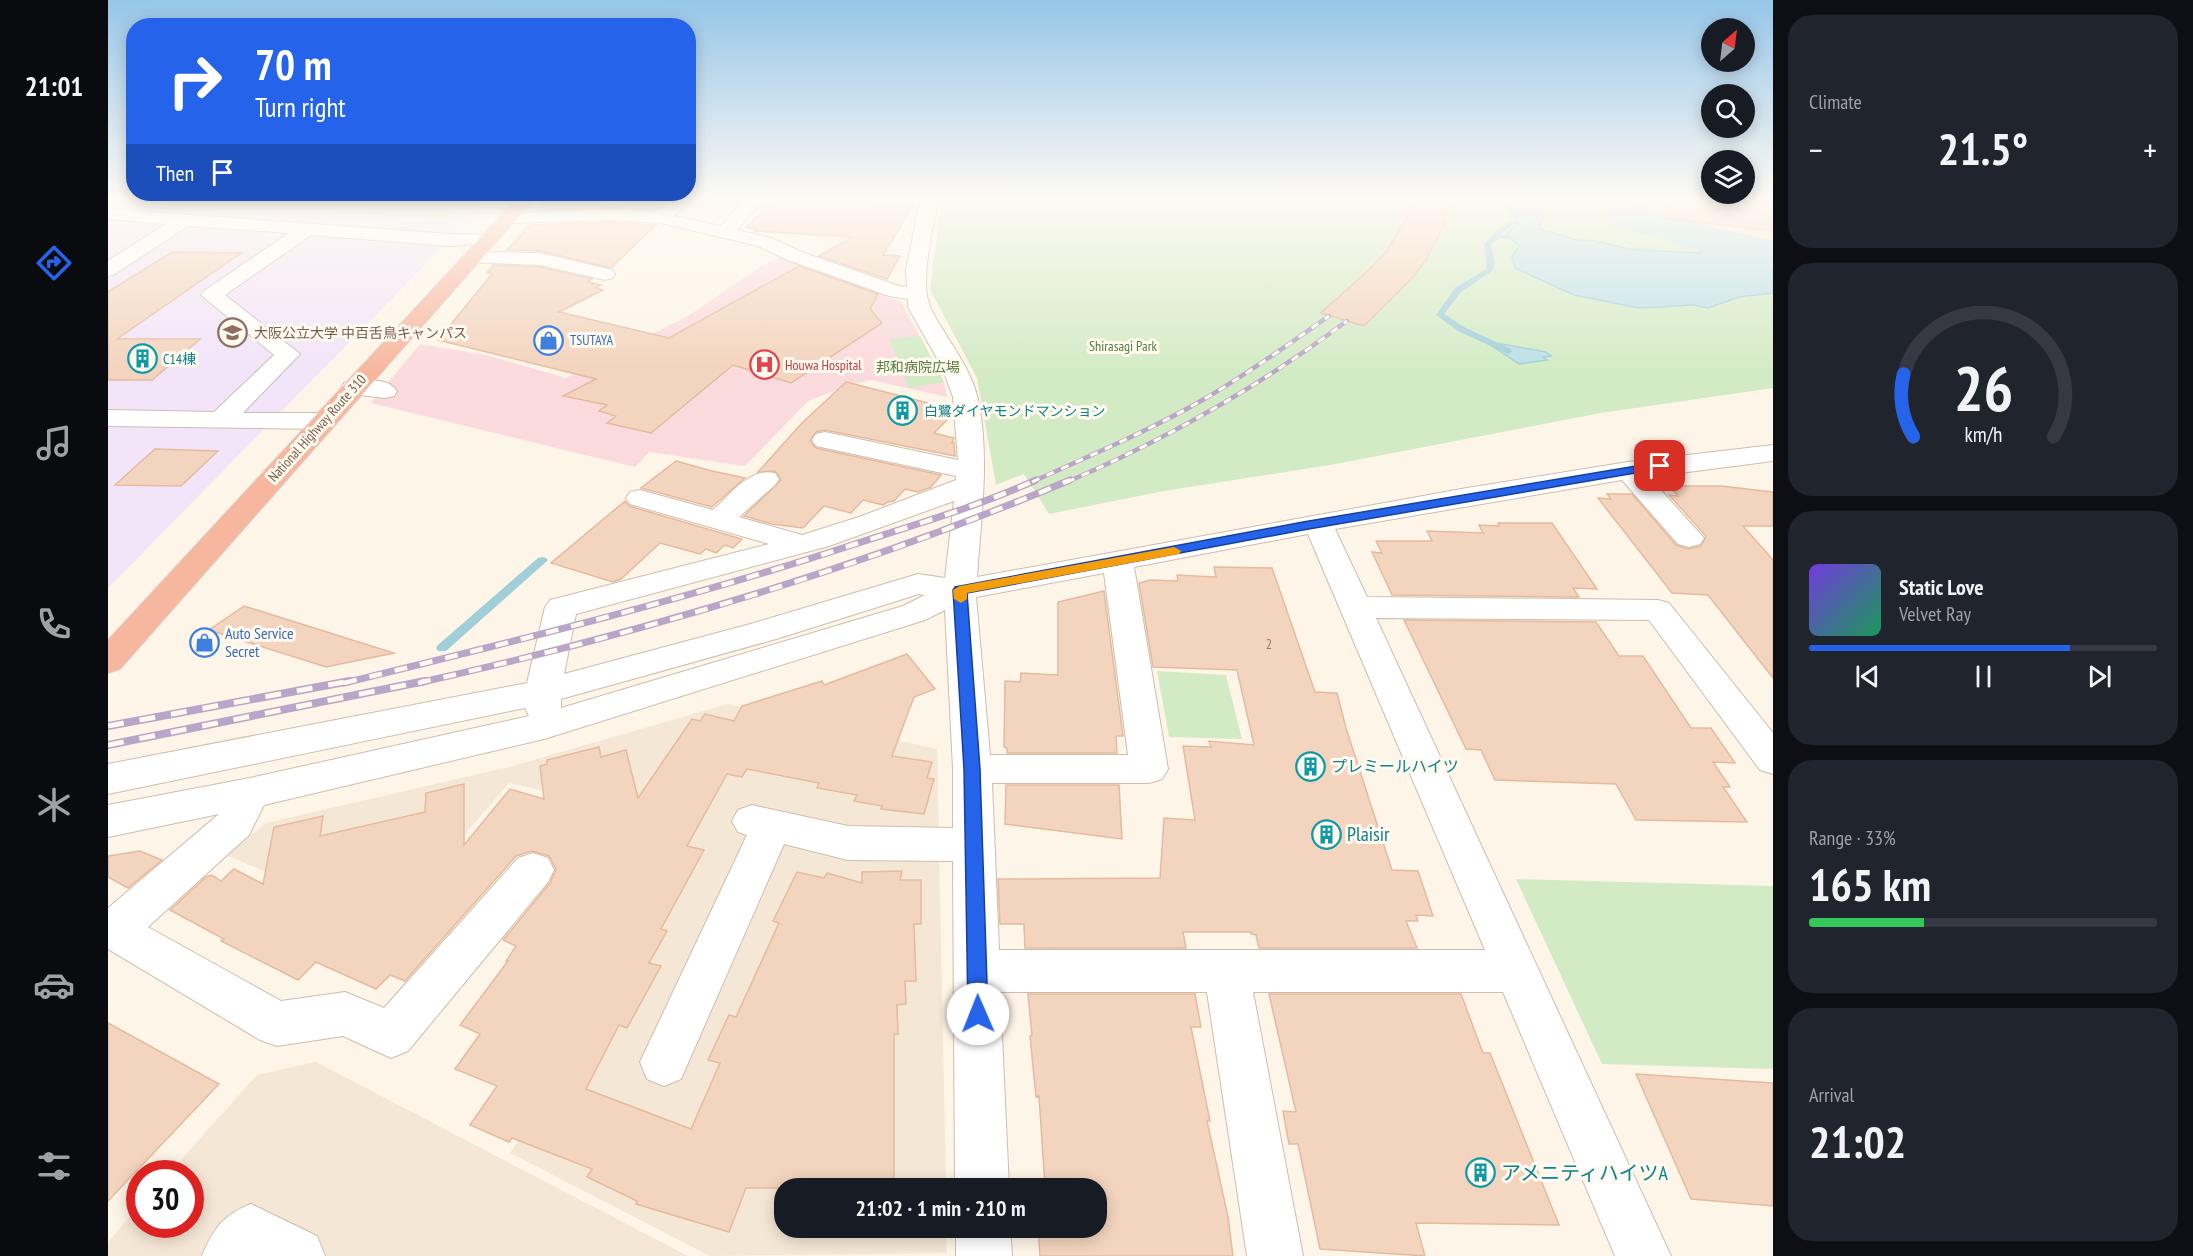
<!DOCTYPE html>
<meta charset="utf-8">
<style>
body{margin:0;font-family:"PT Sans Narrow","Noto Sans JP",sans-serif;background:#20242c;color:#f1f3f6;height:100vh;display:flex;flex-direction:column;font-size:22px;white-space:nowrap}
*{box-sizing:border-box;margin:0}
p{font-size:20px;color:#9ea1a6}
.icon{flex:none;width:33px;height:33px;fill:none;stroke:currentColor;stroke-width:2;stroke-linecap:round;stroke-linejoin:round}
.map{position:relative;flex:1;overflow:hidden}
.sheet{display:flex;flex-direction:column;gap:15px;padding:15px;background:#0d0f14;width:420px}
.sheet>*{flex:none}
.top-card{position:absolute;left:18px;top:18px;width:570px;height:183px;border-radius:24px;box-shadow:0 3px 15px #0003;background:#2563eb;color:#fff;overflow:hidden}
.needle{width:39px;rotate:28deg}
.fabs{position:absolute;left:1593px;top:18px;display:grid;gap:12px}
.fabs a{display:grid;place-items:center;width:54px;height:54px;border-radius:50%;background:#171b24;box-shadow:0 3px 15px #0003;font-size:30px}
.speed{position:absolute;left:18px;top:1160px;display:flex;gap:12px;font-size:30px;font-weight:700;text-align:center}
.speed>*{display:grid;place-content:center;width:78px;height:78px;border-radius:50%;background:#171b24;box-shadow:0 3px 15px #0003;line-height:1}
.speed .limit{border:9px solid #d22;background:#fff;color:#111}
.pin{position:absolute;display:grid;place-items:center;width:51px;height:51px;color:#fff;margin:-26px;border-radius:12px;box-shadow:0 3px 9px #0006}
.me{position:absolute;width:66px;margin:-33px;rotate:359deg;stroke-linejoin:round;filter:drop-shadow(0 0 4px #0008)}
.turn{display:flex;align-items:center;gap:21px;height:126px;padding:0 30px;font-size:27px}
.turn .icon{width:78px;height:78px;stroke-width:2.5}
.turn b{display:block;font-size:42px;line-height:51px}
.then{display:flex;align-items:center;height:57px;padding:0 30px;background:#0003;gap:12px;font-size:22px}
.big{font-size:45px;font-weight:800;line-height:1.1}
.sheet .widget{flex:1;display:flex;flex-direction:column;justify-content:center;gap:9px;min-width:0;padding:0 21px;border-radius:24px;background:#20242c}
.sheet .dial{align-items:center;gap:0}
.dial svg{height:156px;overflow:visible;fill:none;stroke:#363941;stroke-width:7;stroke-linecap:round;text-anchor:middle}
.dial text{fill:#f1f3f6;stroke:none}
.song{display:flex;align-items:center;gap:18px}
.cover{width:72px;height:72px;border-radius:9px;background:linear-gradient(135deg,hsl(260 70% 55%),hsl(150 70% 35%))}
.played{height:6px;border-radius:3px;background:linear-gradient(90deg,#2563eb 75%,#363941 75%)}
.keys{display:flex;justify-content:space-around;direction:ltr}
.heat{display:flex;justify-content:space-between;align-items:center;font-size:33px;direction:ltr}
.charge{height:9px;border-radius:4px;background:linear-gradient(90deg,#34c759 33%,#363941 0)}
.trip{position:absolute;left:666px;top:1178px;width:333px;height:60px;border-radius:24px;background:#171b24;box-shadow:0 3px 15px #0003;font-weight:800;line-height:60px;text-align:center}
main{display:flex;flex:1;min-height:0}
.menu{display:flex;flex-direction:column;width:108px;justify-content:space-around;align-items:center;background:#090b0e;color:#9ea1a6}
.menu .icon{width:42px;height:42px}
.menu .active{color:#2563eb}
.menu b{font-size:27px;color:#f1f3f6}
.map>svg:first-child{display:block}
.residential{fill:#f5e7d5}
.education{fill:#f2e4f9}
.medical{fill:#fbdadd}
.green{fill:#d3ebc5}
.water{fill:#bbe0e7;stroke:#a1cfd9;stroke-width:1.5}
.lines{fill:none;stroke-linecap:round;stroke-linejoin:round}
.stream{fill:#a1cfd9;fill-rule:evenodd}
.river{fill:#bbe0e7;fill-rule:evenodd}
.building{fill:#f3d4be;stroke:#e5bb9e;stroke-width:1.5}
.minor-casing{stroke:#cfbdad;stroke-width:2}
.highway-casing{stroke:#dcd5d0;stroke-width:2}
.minor{fill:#fff;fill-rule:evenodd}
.highway{fill:#f7b79e;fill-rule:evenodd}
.rail-far2-casing{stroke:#b8a5c7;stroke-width:4.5}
.rail-far1-casing{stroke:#b8a5c7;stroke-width:7}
.rail-casing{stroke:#b8a5c7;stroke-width:8}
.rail-far2{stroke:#fff9ee;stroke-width:3;stroke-dasharray:8;stroke-linecap:butt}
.rail-far1{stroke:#fff9ee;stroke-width:4.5;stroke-dasharray:13;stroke-linecap:butt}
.rail{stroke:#fff9ee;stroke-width:5;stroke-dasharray:16;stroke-linecap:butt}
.route{fill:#2563eb;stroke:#184099;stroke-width:1.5}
.slow{fill:#f59e0b}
.labels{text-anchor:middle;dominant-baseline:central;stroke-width:6;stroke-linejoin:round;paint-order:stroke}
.far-education-label{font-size:14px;fill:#785e54;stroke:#fff9ee;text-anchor:start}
.far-shop-label{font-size:14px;fill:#366cbe;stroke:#fff9ee;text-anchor:start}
.far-park-label{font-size:14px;fill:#537d42;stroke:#fff9ee}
.far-culture-label{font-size:14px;fill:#0d838f;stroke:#fff9ee;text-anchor:start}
.far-health-label{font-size:14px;fill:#be3a42;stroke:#fff9ee;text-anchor:start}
.far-street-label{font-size:14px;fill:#775c4b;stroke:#fff9ee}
.number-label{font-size:14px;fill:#967a68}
.shop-label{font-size:16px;fill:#366cbe;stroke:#fff9ee;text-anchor:start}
.culture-label{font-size:16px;fill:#0d838f;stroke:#fff9ee;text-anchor:start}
.near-culture-label{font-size:20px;fill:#0d838f;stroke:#fff9ee;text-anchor:start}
</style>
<main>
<nav class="menu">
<b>21:01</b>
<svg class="icon active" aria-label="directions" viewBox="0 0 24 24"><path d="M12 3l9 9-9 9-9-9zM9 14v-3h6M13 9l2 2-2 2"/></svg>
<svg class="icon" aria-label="music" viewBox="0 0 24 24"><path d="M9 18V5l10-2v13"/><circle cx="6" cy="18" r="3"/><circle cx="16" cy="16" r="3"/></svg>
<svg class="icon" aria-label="phone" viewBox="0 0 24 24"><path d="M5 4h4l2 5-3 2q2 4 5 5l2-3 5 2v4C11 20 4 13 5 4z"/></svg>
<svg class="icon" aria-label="climate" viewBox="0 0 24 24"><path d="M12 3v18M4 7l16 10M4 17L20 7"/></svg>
<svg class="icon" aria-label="car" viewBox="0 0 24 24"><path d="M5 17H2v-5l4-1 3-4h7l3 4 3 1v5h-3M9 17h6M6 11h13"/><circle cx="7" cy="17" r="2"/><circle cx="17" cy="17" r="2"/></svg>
<svg class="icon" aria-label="filters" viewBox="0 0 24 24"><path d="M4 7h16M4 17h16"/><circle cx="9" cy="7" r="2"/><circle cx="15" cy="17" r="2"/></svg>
</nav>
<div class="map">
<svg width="1665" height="1256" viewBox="0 0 1665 1256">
<rect width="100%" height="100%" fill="#fdf5e7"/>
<path class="residential" d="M1518,196H1665V252L1527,215L1514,202Z
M620,704L829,749L838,1188H676V1227H838L839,1253L602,1256L402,1153L460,1066L548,816L401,783L280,924L118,855L158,823L401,767Z
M208,1062L580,1256H0V1242L31,1206L32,1224H82V1173H61L149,1075Z"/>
<path class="education" d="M0,196H385L0,588Z"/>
<path class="medical" d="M673,256L793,302L836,382L839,397L763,380L741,385L700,401L637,466L541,452L527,467L263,403L312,344L378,355L458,378L580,316L654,266Z"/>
<path class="green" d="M0,196H363L337,220Z
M834,196H1498L1496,200L1513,217L1665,260V388L1493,413L1222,465L1056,491L941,514L916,474L888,485L869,378L822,289Z
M812,336L836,382L801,388L781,339Z
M1049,671L1118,675L1134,739L1061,737Z
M1408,879L1665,886V1069L1494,1064Z"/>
<path class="water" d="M1396,196H1425L1428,199L1436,218L1430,228L1468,240L1487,241L1522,249L1590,253L1604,239L1665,253V293L1631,297L1600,308L1585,305L1531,308L1466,295L1407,268L1404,257L1411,246L1398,234L1410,223L1407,216L1397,207Z
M1388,343L1438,352L1443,356L1435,357L1439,360L1411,364L1381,344Z"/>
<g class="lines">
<path class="stream" d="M1401,221L1413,223L1405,224L1392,235L1403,236V238L1390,239L1383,245L1387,264L1384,271L1353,292L1336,314L1356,327L1403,349L1404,351L1400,354L1350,331L1328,315L1347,288L1377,270L1379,264L1376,245L1389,230L1398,225Z
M434,557L438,558L440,560L438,562L338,651H330L328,648L330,645L430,558Z"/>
<path class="river" d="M1489,196H1529L1527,200L1534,206L1608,228L1665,241V269L1582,248L1504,224L1486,202Z"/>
</g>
<path class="building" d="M433,196H565L548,210L504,208L432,210Z
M668,196L797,204L795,207L799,208L806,204L775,255L792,256L779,279L711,256L744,237L648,231L650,229L638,228Z
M1307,196H1344L1334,229L1318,260L1305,277L1256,326L1213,313L1263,268L1278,252L1296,223Z
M1557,196H1665V231L1556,218Z
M504,222L548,225L503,268L433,251L399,250L422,225Z
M64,252L133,253L9,339H92L44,380H0V292Z
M385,265L432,267L484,279L480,282L493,285L488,288L495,290L451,312L561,338L691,266L770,294L762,309L774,323L683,383L625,365L543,433L499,423L508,416L491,411L499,405L455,396L488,379L330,340L384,274L379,273Z
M738,382L844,409V415L826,433L846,438L844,443H846L847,456L717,430L708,432L702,441L708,448L833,475L823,487L810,492L797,489L786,501L780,502L775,505L755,500L743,513L716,506L695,528L664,524L636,516L673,480L667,471L650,472L693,424Z
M47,449L110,451L73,486L7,485Z
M568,461L604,471L637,478L604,507L533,488Z
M1561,486H1613L1665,492V526H1635L1665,560V678L1600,595L1564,593L1490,498L1503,499L1499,494H1524L1568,545L1580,549L1593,546L1598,536L1561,495L1570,496Z
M517,501L521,506L634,539L625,548L617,545L608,553L598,549L592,554L552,543L513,579L505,582L443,563Z
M1390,523H1444L1489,589L1465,588L1471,597L1284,595L1264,552L1274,553L1268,541H1324L1319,531L1375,533L1371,525L1391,526Z
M1106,567L1164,568L1207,692L1229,693L1238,728L1284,870L1310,871L1325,916L1308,915L1310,921H1298L1309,948H1151L1148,935L1143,934V932H1075L1078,948H917L916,924H892L890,879L1052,878L1056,818L1087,820L1075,746L1103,747L1101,741L1146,745L1129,670L1045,667L1031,583L1042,580L1070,581L1069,575L1108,577Z
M996,591L1015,736H1008L1009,753H899V748L896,747L897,681L912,682L913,673L950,675V602Z
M136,606L286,653L218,667L101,630Z
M1296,620L1488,622L1511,656H1535L1583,728H1603L1627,763L1605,762L1622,787H1615L1639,822L1528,820L1508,784L1387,780L1373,750L1358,749Z
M799,654L827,689L806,697L784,756L824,762L819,778L826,779L816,814L773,809L774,806L746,801L749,795L709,788L711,783L639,769L634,777L619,774L579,846L596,850L553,929L559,931L541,963L553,966L519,1028L511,1025L478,1089L583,1129L612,1063L600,1060L621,1015L628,1017L671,923L665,921L689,872L716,878L719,873L754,883V872L794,871L792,880H813V924H806L808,981H797L798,1004L789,1005L790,1034H786V1188H638L621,1232L528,1204L529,1201L479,1177L484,1169L404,1138L401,1142L362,1125L389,1086L347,1069L372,1034L352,1025L400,961H398L408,946L395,940L442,883L448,869L441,856L424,851L408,856L297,981L282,975L268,989L208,962L190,980L113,941L116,939L62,910L98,877L104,875L113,881L126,869L155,884L166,827L215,816L212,836L317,812L318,793L356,784V845L402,789L436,799L432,766L439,764V760L491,747L493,757L518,750L530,798L584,719L592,721L597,714L626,721L634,706L714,681L716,685Z
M898,785H1011L1014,839L897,824Z
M32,851L54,860L20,888L0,877V856Z
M920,994H1087L1093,1027H1083L1102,1121H1099L1120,1217L1125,1256H932L930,1227H988V1188H927V1186H937L931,1096L928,1097L922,1036L924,1035Z
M1161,994H1353L1375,1053H1382L1451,1225L1308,1223L1317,1256L1212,1249L1190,1144H1181L1175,1111L1188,1112Z
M0,1023L111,1084L0,1201Z
M1528,1074L1665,1083V1206L1583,1199Z"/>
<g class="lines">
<defs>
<path id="minor" d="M568,196H587L566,216L613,226L639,196H657L629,230L663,238L694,252L791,286L799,287L798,271L813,196H831C826,225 810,283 823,309C838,339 862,365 870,399C882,458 873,517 869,577L1359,488L1520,462L1665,445V461L1541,477L1596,538L1592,544L1581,547L1570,544L1514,480L1227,529L1259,597L1550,600L1561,603L1665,733V774L1652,770L1541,620L1268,618L1563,1256H1507L1395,992H1145L1195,1256H1139L1099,992H892L901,1188H847L845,861L740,860L676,844L573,1079L556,1086L539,1079L532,1062L639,835L630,832L624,821L630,810L644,805L740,826L845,828V769L837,610L817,620L436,739L156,805L141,835L40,927L173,1001L237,992L276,1008L410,858L425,853L440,858L446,870L440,882L300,1051L283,1058L235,1036L169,1046L152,1040L0,949V908L111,814L0,837V805L142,778L421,716L417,708L0,794V764L419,683L437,607L442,600L661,544L522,504L518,498L522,492L532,490L605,510C622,495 642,467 667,473L671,479L667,485L631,517L694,535L751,517L848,480V476L708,446L704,440L708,434L717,432L850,460L845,397L834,367L800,307V299L781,296L680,260L650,246L553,223L504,220L401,223L395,222L392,218L395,214L401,213L504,210L549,212ZM846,501L837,578L810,574L646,623L456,674L468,614L721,546ZM1200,534L1377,950H891L884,783H1041L1054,779L1060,769L1026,567ZM996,573L1020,755H882L868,597ZM811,594L817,595L795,606L453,708V699L668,639Z
M0,209L342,234L387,235L389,239L387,243L342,246L203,235L117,295L192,354L135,413H215L224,416L228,421L224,426L215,429L0,426V410L106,412L166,355L93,295L96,291L181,233L80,226L7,274L0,276V261L58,224L0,219Z
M363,252L432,253L504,270L507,274L504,278L497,280L432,265L356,262L353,258L356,254Z
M245,381C260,381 280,377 289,391L286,396L277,398L236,393L233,388L236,383Z
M143,1204L209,1236L217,1256H94C105,1229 115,1215 143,1204Z
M848,1227H902L904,1256H848Z"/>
<path id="highway" d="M411,196H429L12,669L0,673V640Z"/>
</defs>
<use href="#minor" class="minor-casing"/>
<use href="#highway" class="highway-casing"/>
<use href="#minor" class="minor"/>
<use href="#highway" class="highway"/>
<defs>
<path id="rail-far2" d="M924,482C983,455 1043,430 1098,398C1141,373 1181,344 1221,316
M959,482C1059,439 1152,386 1239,321"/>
<path id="rail-far1" d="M236,683C407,641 577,600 744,545C805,525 869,507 928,480
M310,683C534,633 751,569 962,480"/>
<path id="rail" d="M0,726L242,681
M0,745L317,681"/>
</defs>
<use href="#rail-far2" class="rail-far2-casing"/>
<use href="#rail-far1" class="rail-far1-casing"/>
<use href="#rail" class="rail-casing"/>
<use href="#rail-far2" class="rail-far2"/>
<use href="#rail-far1" class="rail-far1"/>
<use href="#rail" class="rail"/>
</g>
<linearGradient id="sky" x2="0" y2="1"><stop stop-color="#96c6e8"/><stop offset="0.53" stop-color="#fefaf4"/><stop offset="1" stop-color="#fefaf4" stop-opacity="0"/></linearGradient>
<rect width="1665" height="372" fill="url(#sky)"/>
<path class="route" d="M1552,462L1556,463V468L1195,530L859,593L872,769L880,1014L877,1021L870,1023L863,1021L860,1014L856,769L845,590L847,587L1195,522Z"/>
<path class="slow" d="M1066,547L1073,551L1071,554L859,593V599L853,603L846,599L845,590L852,586Z"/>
<defs>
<symbol id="university-ring" viewBox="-11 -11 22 22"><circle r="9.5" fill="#fff9ee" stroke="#8d6e63" stroke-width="1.5"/><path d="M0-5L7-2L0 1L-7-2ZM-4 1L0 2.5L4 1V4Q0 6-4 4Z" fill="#8d6e63"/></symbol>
<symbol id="shop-ring" viewBox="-11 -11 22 22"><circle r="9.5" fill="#fff9ee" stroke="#3f7fe0" stroke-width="1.5"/><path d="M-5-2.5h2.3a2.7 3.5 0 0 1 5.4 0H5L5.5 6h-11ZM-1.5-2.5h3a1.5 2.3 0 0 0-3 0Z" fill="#3f7fe0"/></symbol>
<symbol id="building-ring" viewBox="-11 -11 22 22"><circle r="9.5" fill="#fff9ee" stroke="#0f9aa8" stroke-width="1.5"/><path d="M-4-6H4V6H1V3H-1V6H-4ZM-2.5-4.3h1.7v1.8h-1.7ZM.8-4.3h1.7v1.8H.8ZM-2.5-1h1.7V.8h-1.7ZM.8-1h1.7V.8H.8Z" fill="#0f9aa8"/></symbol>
<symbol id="hospital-ring" viewBox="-11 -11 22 22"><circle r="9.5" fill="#fff9ee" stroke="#e0444e" stroke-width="1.5"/><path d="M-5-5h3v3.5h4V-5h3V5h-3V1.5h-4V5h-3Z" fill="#e0444e"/></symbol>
</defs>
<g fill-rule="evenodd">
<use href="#university-ring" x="108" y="316" width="33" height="33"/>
<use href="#shop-ring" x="424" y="324" width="33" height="33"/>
<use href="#building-ring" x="18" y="342" width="33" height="33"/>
<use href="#hospital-ring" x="640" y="348" width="33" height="33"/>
<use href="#building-ring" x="778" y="394" width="33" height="33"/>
<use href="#shop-ring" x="80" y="626" width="33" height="33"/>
<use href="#building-ring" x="1186" y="750" width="33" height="33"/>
<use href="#building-ring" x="1202" y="818" width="33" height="33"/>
<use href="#building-ring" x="1356" y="1156" width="33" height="33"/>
</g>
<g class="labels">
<g class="far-education-label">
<text x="146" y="333">大阪公立大学 中百舌鳥キャンパス</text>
</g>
<g class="far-shop-label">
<text x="462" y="340">TSUTAYA</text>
</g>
<g class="far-park-label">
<text x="1015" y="346">Shirasagi Park</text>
<text x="810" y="367">邦和病院広場</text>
</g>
<g class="far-culture-label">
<text x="55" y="359">C14棟</text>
<text x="816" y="411">白鷺ダイヤモンドマンション</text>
</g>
<g class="far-health-label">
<text x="677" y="365">Houwa Hospital</text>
</g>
<g class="far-street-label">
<text transform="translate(209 428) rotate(-48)">National Highway Route 310</text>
</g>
<g class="number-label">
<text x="1161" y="644">2</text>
</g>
<g class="shop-label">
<text x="117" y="633">Auto Service<tspan x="117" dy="18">Secret</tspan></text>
</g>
<g class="culture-label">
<text x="1223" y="766">プレミールハイツ</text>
</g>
<g class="near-culture-label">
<text x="1239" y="834">Plaisir</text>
<text x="1393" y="1173">アメニティハイツA</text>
</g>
</g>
</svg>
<div class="fabs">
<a><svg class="needle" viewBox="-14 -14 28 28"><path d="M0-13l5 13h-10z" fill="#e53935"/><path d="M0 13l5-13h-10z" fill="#9ea1a6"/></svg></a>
<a><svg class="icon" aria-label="search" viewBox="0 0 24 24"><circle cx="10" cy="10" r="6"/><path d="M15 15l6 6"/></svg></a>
<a><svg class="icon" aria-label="layers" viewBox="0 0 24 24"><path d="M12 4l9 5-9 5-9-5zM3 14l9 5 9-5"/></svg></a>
</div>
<div class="speed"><div class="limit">30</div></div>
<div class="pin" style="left:1552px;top:466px;background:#d93025"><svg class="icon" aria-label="arrive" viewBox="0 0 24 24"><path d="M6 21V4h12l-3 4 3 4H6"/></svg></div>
<svg class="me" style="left:870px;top:1014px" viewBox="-20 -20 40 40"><circle r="19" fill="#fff"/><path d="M0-13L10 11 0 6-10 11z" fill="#2563eb"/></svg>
<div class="trip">21:02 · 1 min · 210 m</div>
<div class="top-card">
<div class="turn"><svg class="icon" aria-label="right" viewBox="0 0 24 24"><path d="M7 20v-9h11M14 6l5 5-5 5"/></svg><div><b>70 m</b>Turn right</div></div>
<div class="then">Then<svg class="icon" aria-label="arrive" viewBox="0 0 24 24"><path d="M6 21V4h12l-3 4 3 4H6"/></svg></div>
</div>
</div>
<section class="sheet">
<div class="widget"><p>Climate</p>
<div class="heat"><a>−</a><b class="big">21.5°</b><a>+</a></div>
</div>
<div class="widget dial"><svg viewBox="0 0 100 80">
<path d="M14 69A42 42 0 1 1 86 69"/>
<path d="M14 69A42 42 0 0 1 9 37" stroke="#2563eb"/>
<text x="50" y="56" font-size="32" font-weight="700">26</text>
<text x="50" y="72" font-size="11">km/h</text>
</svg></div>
<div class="widget">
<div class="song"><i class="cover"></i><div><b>Static Love</b><p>Velvet Ray</p></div></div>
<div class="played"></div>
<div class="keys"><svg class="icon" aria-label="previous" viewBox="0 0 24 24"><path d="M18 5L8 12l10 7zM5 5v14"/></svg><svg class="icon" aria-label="pause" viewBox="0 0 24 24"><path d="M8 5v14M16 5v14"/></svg><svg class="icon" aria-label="next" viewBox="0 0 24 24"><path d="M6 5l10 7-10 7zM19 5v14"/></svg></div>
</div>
<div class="widget"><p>Range · 33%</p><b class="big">165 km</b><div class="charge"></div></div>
<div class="widget"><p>Arrival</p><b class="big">21:02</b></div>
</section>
</main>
